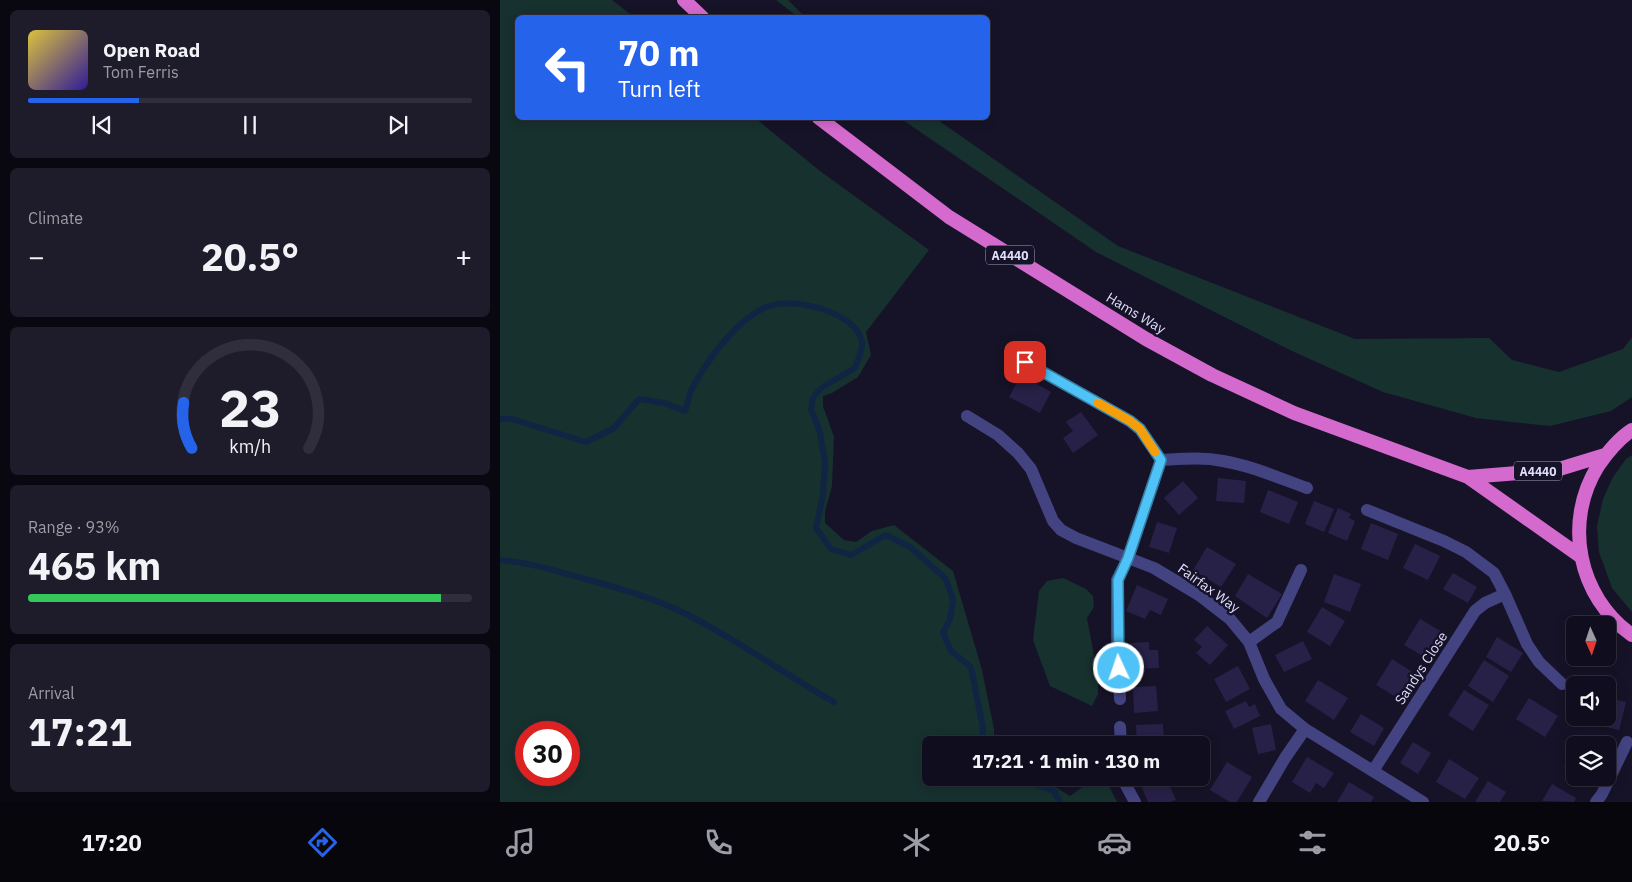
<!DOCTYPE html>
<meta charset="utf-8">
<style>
body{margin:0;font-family:"IBM Plex Sans",sans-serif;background:#1e1c2b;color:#f1f3f6;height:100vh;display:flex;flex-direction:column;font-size:19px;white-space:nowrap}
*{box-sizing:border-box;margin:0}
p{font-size:16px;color:#9c9ca4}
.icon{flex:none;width:28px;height:28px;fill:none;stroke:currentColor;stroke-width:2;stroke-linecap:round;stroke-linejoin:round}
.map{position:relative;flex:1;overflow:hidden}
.sheet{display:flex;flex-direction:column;gap:10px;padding:10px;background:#090810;width:500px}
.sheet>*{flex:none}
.top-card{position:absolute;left:15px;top:15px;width:475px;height:105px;border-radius:8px;box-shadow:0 2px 12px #0003,0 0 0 1px #302e3c;background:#2563eb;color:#fff;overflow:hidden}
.needle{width:32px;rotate:177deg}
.controls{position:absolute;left:1066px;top:616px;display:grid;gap:10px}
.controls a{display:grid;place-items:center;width:50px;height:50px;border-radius:8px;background:#100e1e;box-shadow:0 2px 12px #0003,0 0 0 1px #302e3c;font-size:25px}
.speed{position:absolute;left:15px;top:721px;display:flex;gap:10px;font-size:25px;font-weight:700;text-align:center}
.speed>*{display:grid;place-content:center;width:65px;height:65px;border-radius:50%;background:#100e1e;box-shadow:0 2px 12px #0003,0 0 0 1px #302e3c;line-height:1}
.speed .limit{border:8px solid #d22;background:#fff;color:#111}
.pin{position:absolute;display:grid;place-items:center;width:42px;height:42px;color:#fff;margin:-21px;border-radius:10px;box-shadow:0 2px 8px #0006}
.me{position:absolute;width:55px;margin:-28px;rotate:357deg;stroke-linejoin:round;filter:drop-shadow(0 0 4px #0008)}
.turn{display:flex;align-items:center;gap:18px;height:105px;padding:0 20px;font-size:22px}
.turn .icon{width:65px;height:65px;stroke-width:2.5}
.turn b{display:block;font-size:35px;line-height:42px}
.big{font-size:38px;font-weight:700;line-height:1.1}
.sheet .widget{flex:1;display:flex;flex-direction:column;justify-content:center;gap:8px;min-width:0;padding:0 18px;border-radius:8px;background:#1e1c2b}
.sheet .dial{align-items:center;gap:0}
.dial svg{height:130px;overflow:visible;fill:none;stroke:#302e3c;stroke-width:7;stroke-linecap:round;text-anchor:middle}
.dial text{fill:#f1f3f6;stroke:none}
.song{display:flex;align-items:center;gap:15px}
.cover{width:60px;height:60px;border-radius:8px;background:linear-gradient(135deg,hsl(50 70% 55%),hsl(250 70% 35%))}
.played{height:5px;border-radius:2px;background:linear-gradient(90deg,#2563eb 25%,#302e3c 25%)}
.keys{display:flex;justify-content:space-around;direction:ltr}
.heat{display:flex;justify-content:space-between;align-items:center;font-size:28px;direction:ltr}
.charge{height:8px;border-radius:4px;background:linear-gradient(90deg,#34c759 93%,#302e3c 0)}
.trip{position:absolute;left:422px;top:736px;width:288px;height:50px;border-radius:8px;background:#100e1e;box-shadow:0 2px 12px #0003,0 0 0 1px #302e3c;font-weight:700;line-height:50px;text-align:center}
.tabs{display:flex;height:80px;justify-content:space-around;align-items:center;background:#06060c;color:#9c9ca4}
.tabs .icon{width:35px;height:35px}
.tabs .selected{color:#2563eb}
.tabs b{font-size:22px;color:#f1f3f6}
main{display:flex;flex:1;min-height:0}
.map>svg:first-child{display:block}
.green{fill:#17312f;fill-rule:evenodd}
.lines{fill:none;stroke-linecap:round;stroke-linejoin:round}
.stream{stroke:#102543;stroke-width:6}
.building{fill:#272147}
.minor{stroke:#434382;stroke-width:12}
.trunk{stroke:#d56ace;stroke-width:14}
.route-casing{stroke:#337fa1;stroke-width:12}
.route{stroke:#4fc3f7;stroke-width:9}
.slow{stroke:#f59e0b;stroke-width:9}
.labels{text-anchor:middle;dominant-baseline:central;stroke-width:5;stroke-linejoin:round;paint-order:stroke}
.shield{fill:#161328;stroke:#a3a0bc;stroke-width:1}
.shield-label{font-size:12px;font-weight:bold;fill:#dfddfc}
.street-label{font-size:14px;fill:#dfddfc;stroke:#161328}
</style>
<main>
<section class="sheet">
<div class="widget">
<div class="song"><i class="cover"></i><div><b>Open Road</b><p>Tom Ferris</p></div></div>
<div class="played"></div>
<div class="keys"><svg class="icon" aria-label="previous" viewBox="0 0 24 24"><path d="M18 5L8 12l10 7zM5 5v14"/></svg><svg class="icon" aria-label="pause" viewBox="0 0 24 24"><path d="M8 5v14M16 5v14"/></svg><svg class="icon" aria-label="next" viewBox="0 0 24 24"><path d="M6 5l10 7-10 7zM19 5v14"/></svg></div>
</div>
<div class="widget"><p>Climate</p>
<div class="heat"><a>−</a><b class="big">20.5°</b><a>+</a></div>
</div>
<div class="widget dial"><svg viewBox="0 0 100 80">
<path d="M14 69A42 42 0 1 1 86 69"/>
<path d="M14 69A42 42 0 0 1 9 41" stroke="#2563eb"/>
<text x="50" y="56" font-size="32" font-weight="700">23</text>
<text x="50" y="72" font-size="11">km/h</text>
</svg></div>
<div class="widget"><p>Range · 93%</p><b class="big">465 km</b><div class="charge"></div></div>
<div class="widget"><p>Arrival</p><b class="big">17:21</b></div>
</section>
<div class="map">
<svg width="1132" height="802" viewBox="0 0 1132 802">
<rect width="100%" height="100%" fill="#161328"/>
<path class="green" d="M0,0H112L134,17L18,18V118H255L320,171L429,250L366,332L371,355L358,377L332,393L323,396V406L334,437L332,486L325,512V523L344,540L356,542L372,531L394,525L453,571L482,670L494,729V745H431V778H512L514,779L541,778L570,796L595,778H605L617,802H0ZM26,732H69V775H26Z
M276,0H288L305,17H298Z
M400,118H435L618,246L855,339L989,338L1012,360L1059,372L1123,349L1132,337V397L1111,411L1050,426L976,418L883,392L792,351L596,252Z
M1132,455V612L1112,588L1099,552L1097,526L1103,499L1113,477L1126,459Z
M563,578L586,589L593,596L594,607L587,618L598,677V694L592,706L550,686L533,640L539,591L547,581Z"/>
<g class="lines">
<path class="stream" d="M0,419H12L86,442L114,428L139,399L164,403L185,411C188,402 189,393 194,385C208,359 238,319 266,307C291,296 356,311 362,342C363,350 358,360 355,368L321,388L313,398L311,409L320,432L325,463L323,495L316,528L331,549L351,555L386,535L410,547L446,579L453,600L450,619L443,633L451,651L471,667L483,728L482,745
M0,560C27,562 52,570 78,577C115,587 152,597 186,614C238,640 284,674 334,702
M491,778L498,782L532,783L554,791L560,802"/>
</g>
<path class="building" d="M521,375L551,392L540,413L509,397Z
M581,412L598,435L573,453L563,438L573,431L566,422Z
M718,478L746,481L744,503L716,501Z
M683,481L698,498L679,515L664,498Z
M768,490L798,502L789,524L760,512Z
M814,501L834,509L824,532L805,524Z
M838,508L851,514L849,518L855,521L847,541L828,533Z
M657,522L677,528L669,553L649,547Z
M871,523L898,534L888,560L861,549Z
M915,544L940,556L928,580L903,568Z
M707,547L736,564L721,587L693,570Z
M953,573L977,587L968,603L943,589Z
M748,574L782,594L767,618L735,596Z
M834,574L861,584L850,612L824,602Z
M637,585L668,599L661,615L650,610L645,619L626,611Z
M822,607L845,621L830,646L807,632Z
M920,619L944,633L928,659L904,645Z
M707,626L728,645L710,665L696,653L702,647L694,640Z
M997,637L1023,653L1011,672L986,657Z
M803,641L812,659L784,672L775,655Z
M649,642V650H658L659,668L631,669L630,643Z
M892,659L917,675L901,700L876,685Z
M984,660L1009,676L993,702L968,686Z
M738,666L750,689L726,702L714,679Z
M818,680L848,698L834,720L805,701Z
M656,686L658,711L634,713L633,687Z
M964,690L989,705L973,731L948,715Z
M1029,698L1058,716L1045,737L1016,719Z
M1108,698L1126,702L1119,730L1092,724L1093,718H1108Z
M746,701L749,707L755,704L760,716L734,729L725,711Z
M861,714L884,728L874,746L850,732Z
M663,724L664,745H637L636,725Z
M771,724L776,750L758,754L752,728Z
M1081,739L1091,745H1077Z
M913,742L931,753L918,774L900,763Z
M1075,748V774L1064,767Z
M807,757L834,773L824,788L816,783L810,793L792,782Z
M949,759L979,778L965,799L936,782Z
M727,762L752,777L737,802H730L710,790Z
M648,778H666L676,800L670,802H648L639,781Z
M988,781L1006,792L1000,802H975Z
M849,782L874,797L871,802H837Z
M1052,784L1076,798L1074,802L1042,801Z"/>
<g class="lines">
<path class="minor" d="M525,362L630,421L640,429L661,460
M467,416L498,435L518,453L531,469L553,521L561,530L576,538L654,568L699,595L730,619L749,642L764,679L781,709L805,729L923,802
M661,460C682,459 702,457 723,461C752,466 779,478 807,488
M867,510L944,541L966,552L994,573L1005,594L1027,644L1039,662L1062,684
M749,642L777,622L801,570
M620,699L617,637V580L628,558L661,460
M620,727L621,745
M873,771L975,611L985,603L1005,594
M622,778L635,802
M759,802L785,758L805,729
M1096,802L1102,794L1127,742"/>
<path class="trunk" d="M184,0L203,18
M319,118L449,217L646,339L712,375L794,413L968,477L1080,556
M1132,430C1118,439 1107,453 1098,466C1063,522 1078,597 1132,635
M968,477L1056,470L1105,455"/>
</g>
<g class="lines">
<defs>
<path id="route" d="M525,362L630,421L640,429L661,460L628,558L618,580L619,668"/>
</defs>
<use href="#route" class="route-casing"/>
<use href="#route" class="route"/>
<path class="slow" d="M598,403L630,421L640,429L655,452"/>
</g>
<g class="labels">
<g class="shield">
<rect x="486" y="245.5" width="48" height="19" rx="4"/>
<rect x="1014" y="461.5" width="48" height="19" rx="4"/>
</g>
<g class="shield-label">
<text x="510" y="255">A4440</text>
<text x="1038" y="471">A4440</text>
</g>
<g class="street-label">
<text transform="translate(636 313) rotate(31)">Hams Way</text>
<text transform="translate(709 588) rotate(36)">Fairfax Way</text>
<text transform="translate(921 668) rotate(-57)">Sandys Close</text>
</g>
</g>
</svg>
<div class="controls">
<a><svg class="needle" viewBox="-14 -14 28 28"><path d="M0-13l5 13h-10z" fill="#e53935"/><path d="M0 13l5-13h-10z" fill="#9c9ca4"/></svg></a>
<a><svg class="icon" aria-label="sound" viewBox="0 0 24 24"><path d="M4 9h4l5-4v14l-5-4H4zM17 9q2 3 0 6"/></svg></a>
<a><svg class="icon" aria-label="layers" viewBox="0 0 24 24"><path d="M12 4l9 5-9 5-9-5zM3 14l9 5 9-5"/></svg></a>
</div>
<div class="speed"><div class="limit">30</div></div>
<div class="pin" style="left:525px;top:362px;background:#d93025"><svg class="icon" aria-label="arrive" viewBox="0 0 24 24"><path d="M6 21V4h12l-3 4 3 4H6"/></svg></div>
<svg class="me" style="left:619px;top:668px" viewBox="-20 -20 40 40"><circle r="17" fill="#4fc3f7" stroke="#fff" stroke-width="3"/><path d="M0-11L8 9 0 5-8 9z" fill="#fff"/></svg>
<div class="trip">17:21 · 1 min · 130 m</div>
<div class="top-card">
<div class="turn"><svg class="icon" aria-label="left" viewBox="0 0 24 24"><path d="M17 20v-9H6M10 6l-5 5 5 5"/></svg><div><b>70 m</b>Turn left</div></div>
</div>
</div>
</main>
<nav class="tabs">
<b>17:20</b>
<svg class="icon selected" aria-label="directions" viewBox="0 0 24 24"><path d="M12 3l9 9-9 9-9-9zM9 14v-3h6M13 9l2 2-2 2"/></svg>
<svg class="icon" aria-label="music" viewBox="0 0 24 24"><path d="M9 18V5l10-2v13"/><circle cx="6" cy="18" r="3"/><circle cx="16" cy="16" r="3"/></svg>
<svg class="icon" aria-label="phone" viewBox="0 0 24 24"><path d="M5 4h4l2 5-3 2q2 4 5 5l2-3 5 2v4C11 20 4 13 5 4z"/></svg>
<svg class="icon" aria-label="climate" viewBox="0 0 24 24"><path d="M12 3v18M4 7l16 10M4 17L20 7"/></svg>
<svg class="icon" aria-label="car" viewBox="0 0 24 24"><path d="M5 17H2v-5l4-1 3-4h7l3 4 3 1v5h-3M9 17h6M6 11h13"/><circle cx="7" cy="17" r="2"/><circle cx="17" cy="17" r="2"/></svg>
<svg class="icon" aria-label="filters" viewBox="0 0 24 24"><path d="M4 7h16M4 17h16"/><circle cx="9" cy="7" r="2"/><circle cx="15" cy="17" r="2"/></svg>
<b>20.5°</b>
</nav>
